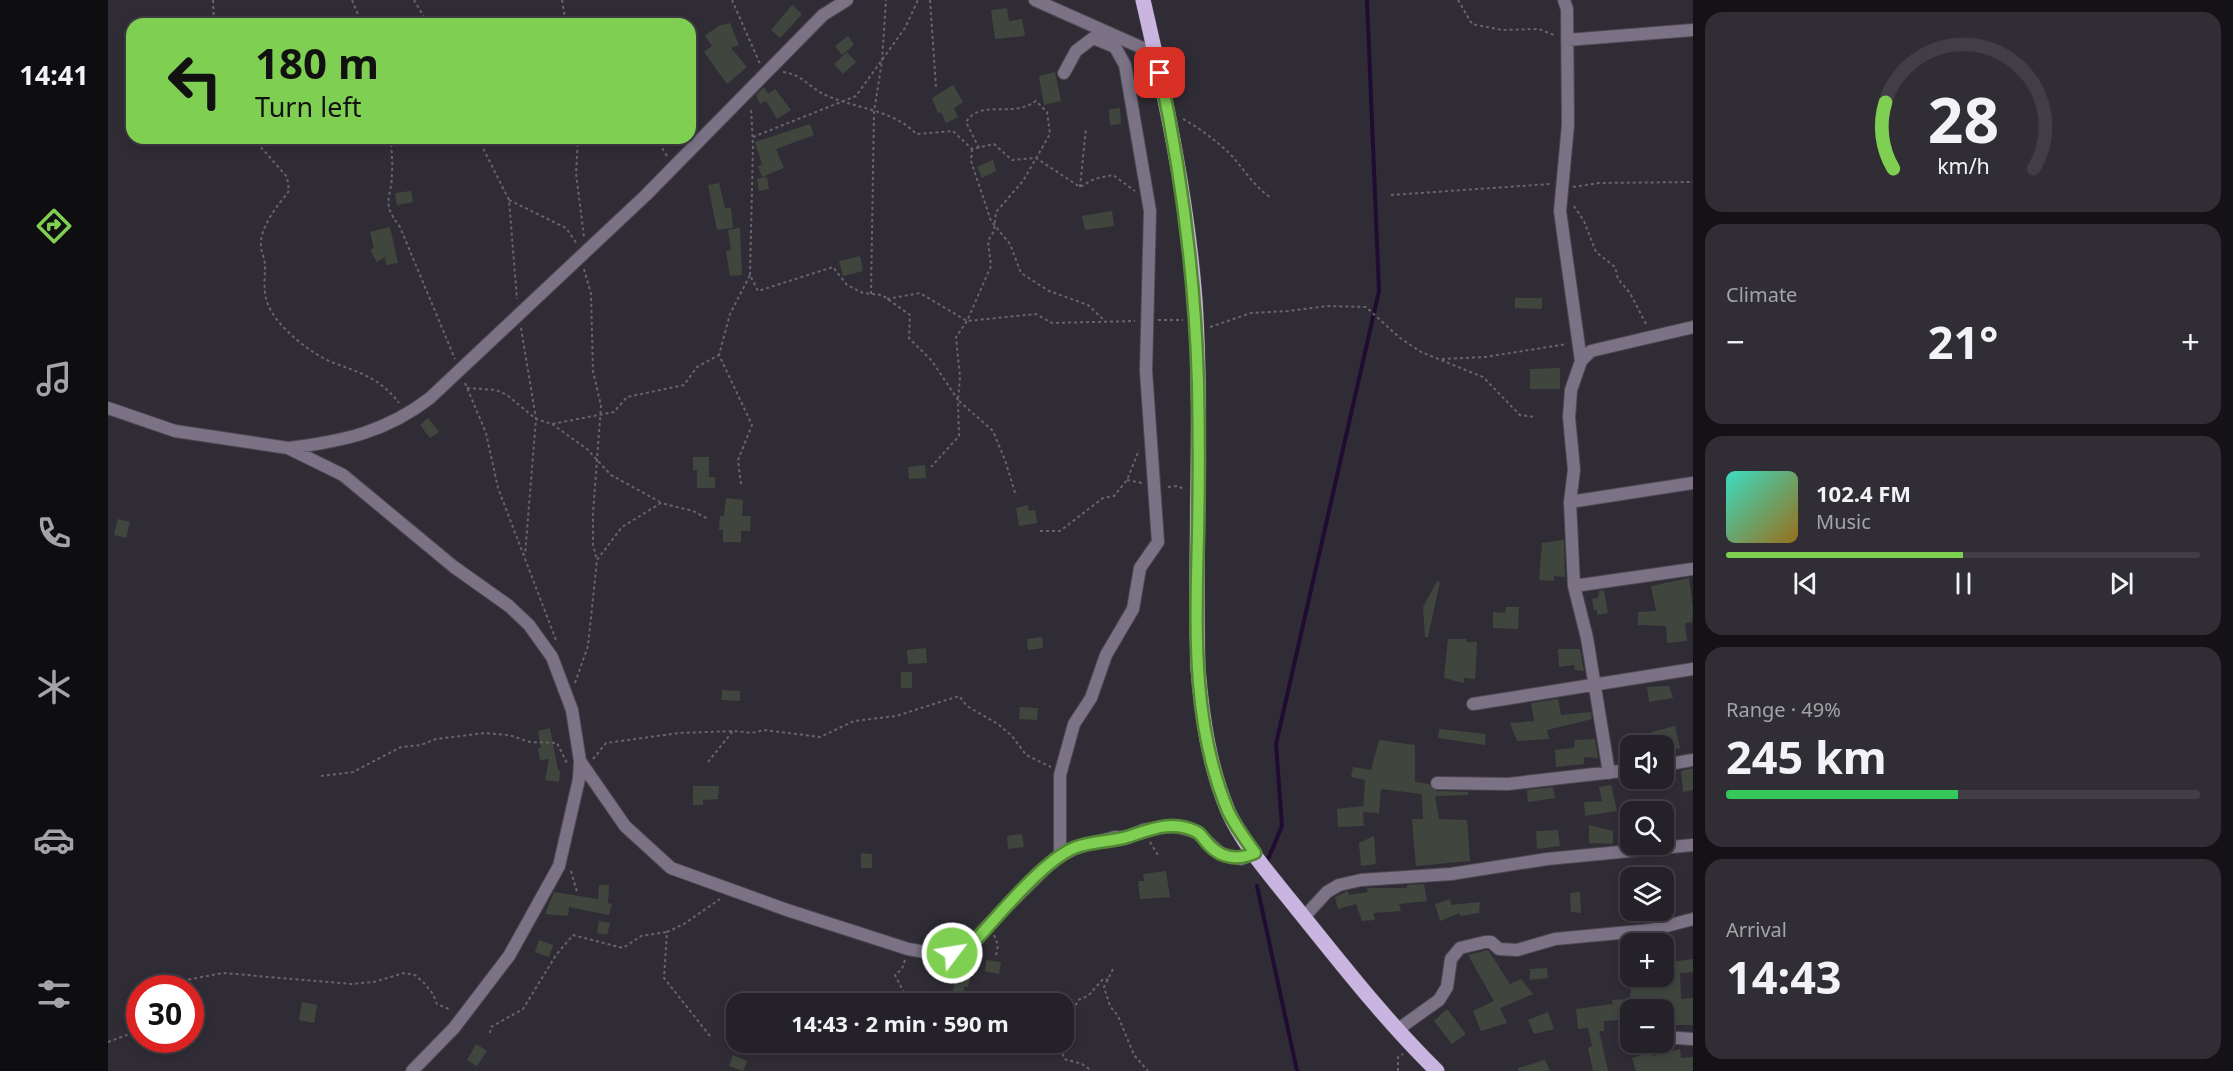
<!DOCTYPE html>
<meta charset="utf-8">
<style>
body{margin:0;font-family:"Noto Sans",sans-serif;background:#302e34;color:#f1f3f6;height:100vh;display:flex;flex-direction:column;font-size:22px;white-space:nowrap}
*{box-sizing:border-box;margin:0}
p{font-size:20px;color:#a3a3a8}
.icon{flex:none;width:33px;height:33px;fill:none;stroke:currentColor;stroke-width:2;stroke-linecap:round;stroke-linejoin:round}
.map{position:relative;flex:1;overflow:hidden}
.side{display:flex;flex-direction:column;gap:12px;padding:12px;background:#141216;width:540px}
.side>*{flex:none}
.banner{position:absolute;left:18px;top:18px;width:570px;height:126px;border-radius:18px;box-shadow:0 3px 9px #0003,0 0 0 2px #413e45;background:#7fd052;color:#111;overflow:hidden}
.fabs{position:absolute;left:1512px;top:735px;display:grid;gap:12px}
.fabs a{display:grid;place-items:center;width:54px;height:54px;border-radius:12px;background:#242128;box-shadow:0 3px 9px #0003,0 0 0 2px #413e45;font-size:30px}
.speed{position:absolute;left:18px;top:975px;display:flex;gap:12px;font-size:30px;font-weight:700;text-align:center}
.speed>*{display:grid;place-content:center;width:78px;height:78px;border-radius:50%;background:#242128;box-shadow:0 3px 9px #0003,0 0 0 2px #413e45;line-height:1}
.speed .limit{border:9px solid #d22;background:#fff;color:#111}
.pin{position:absolute;display:grid;place-items:center;width:51px;height:51px;color:#fff;margin:-26px;border-radius:12px;box-shadow:0 3px 9px #0006}
.me{position:absolute;width:66px;margin:-33px;rotate:59deg;stroke-linejoin:round;filter:drop-shadow(0 0 4px #0008)}
.turn{display:flex;align-items:center;gap:21px;height:126px;padding:0 30px;font-size:27px}
.turn .icon{width:78px;height:78px;stroke-width:2.5}
.turn b{display:block;font-size:42px;line-height:51px}
.big{font-size:45px;font-weight:700;line-height:1.1}
.side .card{flex:1;display:flex;flex-direction:column;justify-content:center;gap:9px;min-width:0;padding:0 21px;border-radius:18px;background:#302e34}
.side .dial{align-items:center;gap:0}
.dial svg{height:156px;overflow:visible;fill:none;stroke:#413e45;stroke-width:7;stroke-linecap:round;text-anchor:middle}
.dial text{fill:#f1f3f6;stroke:none}
.song{display:flex;align-items:center;gap:18px}
.cover{width:72px;height:72px;border-radius:9px;background:linear-gradient(135deg,hsl(170 70% 55%),hsl(40 70% 35%))}
.played{height:6px;border-radius:3px;background:linear-gradient(90deg,#7fd052 50%,#413e45 50%)}
.keys{display:flex;justify-content:space-around;direction:ltr}
.heat{display:flex;justify-content:space-between;align-items:center;font-size:33px;direction:ltr}
.charge{height:9px;border-radius:4px;background:linear-gradient(90deg,#34c759 49%,#413e45 0)}
.trip{position:absolute;left:618px;top:993px;width:348px;height:60px;border-radius:18px;background:#242128;box-shadow:0 3px 9px #0003,0 0 0 2px #413e45;font-weight:700;line-height:60px;text-align:center}
main{display:flex;flex:1;min-height:0}
.tabs{display:flex;flex-direction:column;width:108px;justify-content:space-around;align-items:center;background:#0e0d10;color:#a3a3a8}
.tabs .icon{width:42px;height:42px}
.tabs .selected{color:#7fd052}
.tabs b{font-size:27px;color:#f1f3f6}
.map>svg:first-child{display:block}
.lines{fill:none;stroke-linecap:round;stroke-linejoin:round}
.stream{stroke:#210c31;stroke-width:4}
.building{fill:#40463d}
.minor-casing{stroke:#4d4952;stroke-width:14}
.primary-casing{stroke:#4d4952;stroke-width:16}
.path{stroke:#67646c;stroke-width:2;stroke-dasharray:3 3;stroke-linecap:butt}
.minor{stroke:#7b7286;stroke-width:12}
.primary{stroke:#c9b5df;stroke-width:15}
.route-casing{stroke:#538735;stroke-width:15}
.route{stroke:#7fd052;stroke-width:10}
</style>
<main>
<nav class="tabs">
<b>14:41</b>
<svg class="icon selected" aria-label="directions" viewBox="0 0 24 24"><path d="M12 3l9 9-9 9-9-9zM9 14v-3h6M13 9l2 2-2 2"/></svg>
<svg class="icon" aria-label="music" viewBox="0 0 24 24"><path d="M9 18V5l10-2v13"/><circle cx="6" cy="18" r="3"/><circle cx="16" cy="16" r="3"/></svg>
<svg class="icon" aria-label="phone" viewBox="0 0 24 24"><path d="M5 4h4l2 5-3 2q2 4 5 5l2-3 5 2v4C11 20 4 13 5 4z"/></svg>
<svg class="icon" aria-label="climate" viewBox="0 0 24 24"><path d="M12 3v18M4 7l16 10M4 17L20 7"/></svg>
<svg class="icon" aria-label="car" viewBox="0 0 24 24"><path d="M5 17H2v-5l4-1 3-4h7l3 4 3 1v5h-3M9 17h6M6 11h13"/><circle cx="7" cy="17" r="2"/><circle cx="17" cy="17" r="2"/></svg>
<svg class="icon" aria-label="filters" viewBox="0 0 24 24"><path d="M4 7h16M4 17h16"/><circle cx="9" cy="7" r="2"/><circle cx="15" cy="17" r="2"/></svg>
</nav>
<div class="map">
<svg width="1585" height="1071" viewBox="0 0 1585 1071">
<rect width="100%" height="100%" fill="#302c35"/>
<g class="lines">
<path class="stream" d="M1158,864L1174,826L1168,744L1271,291L1259,0
M1149,886L1189,1071"/>
</g>
<path class="building" d="M684,5L694,14L672,38L663,30Z
M899,8L901,21L914,19L917,36L887,39L883,10Z
M622,23L631,45L623,48L639,67L619,84L596,52L604,46L597,36L610,26Z
M740,36L746,45L734,55L727,46Z
M739,52L748,62L735,74L726,64Z
M947,72L953,101L936,105L931,76Z
M845,85L855,102L846,108L850,117L838,123L833,112L830,113L824,98Z
M656,87L660,94L667,89L683,110L669,119L658,101L652,104L648,95Z
M1012,108L1013,124L1002,125L1001,109Z
M702,124L706,135L668,149L676,168L654,177L650,166L654,164L647,142Z
M885,160L888,171L874,178L869,167Z
M659,177L661,189L651,191L649,179Z
M611,183L617,208H623L625,228L609,230L600,185Z
M303,191L305,202L289,205L287,193Z
M1004,211L1006,226L977,230L974,216Z
M282,227L290,263L278,265L277,257L269,262L262,250L266,248L262,232Z
M632,228L634,275L622,276L618,251L623,250L620,230Z
M752,256L755,271L735,276L731,261Z
M1407,298H1434V309L1407,308Z
M1452,368V389H1422V369Z
M320,418L331,432L322,438L312,425Z
M585,457H601V477H607V488H589V470H585Z
M817,465L818,478L801,479L800,467Z
M618,498L635,500L634,516H643L642,531H633V542H615V530H611L612,516H616Z
M920,505L921,511L927,510L929,523L911,526L908,508Z
M10,519L22,522L18,538L6,535Z
M1456,540L1457,577L1446,576V581L1431,580L1434,543Z
M1581,578L1585,608L1584,622L1577,623L1579,641L1559,643L1558,626L1530,625V612L1548,611L1543,586Z
M1329,581L1332,582L1320,637H1317L1315,607Z
M1496,590L1500,613L1489,615V610H1486L1484,599L1490,598L1491,591Z
M1398,607H1411L1410,629L1385,628V612L1397,613Z
M934,637L935,648L920,650L919,639Z
M1340,639H1358V642H1369L1367,679L1356,678V683L1336,678Z
M818,648L819,663L800,664L799,650Z
M1450,649H1472L1476,671L1467,670L1466,665L1451,667Z
M793,672H804V688H793Z
M1561,686L1565,698L1541,702L1539,687Z
M614,690L632,691V701L614,700Z
M1450,699L1453,715L1483,712L1484,719L1439,730L1441,739L1409,741L1402,723L1426,721L1423,703Z
M912,707L930,708L929,720L911,719Z
M1567,726L1572,748L1560,751L1559,746H1547L1544,732Z
M442,728L450,770L452,771L451,782L437,780L441,759L432,760L430,748H433L430,731Z
M1331,729L1378,734L1377,745L1330,738Z
M1487,739L1490,758L1476,757V764L1448,767L1447,750L1466,748L1467,740Z
M1271,740L1307,745V782L1321,784L1328,791L1360,792V795L1327,796L1331,819L1359,820L1362,861L1308,866L1304,819H1315L1314,794L1273,789L1271,813L1255,812L1256,826L1230,827L1229,809L1255,806V810L1257,780L1243,777L1245,767L1263,770Z
M1585,768V790L1575,792L1573,771Z
M1503,785L1509,811L1477,816L1476,802L1494,801L1491,787Z
M585,786H611L610,799L595,800V805H585Z
M1445,787L1447,798L1420,802L1419,790Z
M1481,825L1505,831V844L1481,843Z
M1450,830L1452,846L1429,849L1428,831Z
M914,834L916,847L900,849L899,836Z
M1266,836L1268,864L1253,866L1251,843Z
M753,853L764,854V868H753Z
M1058,871L1062,897L1032,899L1030,881H1036L1035,874Z
M1316,884L1319,901L1291,904L1293,911L1265,913L1267,920L1254,921L1248,904L1230,909L1227,897L1240,891L1241,895L1260,892L1259,888H1299V885Z
M491,885H501L500,903L504,904L501,915L461,907L460,916L437,914L446,892L490,899Z
M1472,892L1473,913L1463,912L1462,893Z
M1342,899L1343,905L1372,902L1371,913L1352,916V913L1332,921L1327,904Z
M491,921L502,923L499,935L489,933Z
M431,940L445,945L441,957L427,952Z
M1380,950L1402,984L1413,979L1425,994L1392,1008L1399,1023L1373,1031L1365,1011L1386,1001L1360,955Z
M852,958H855V968L864,971L860,987L856,986V1004H842Z
M1585,959V972L1572,973L1573,999L1585,998V1025H1561L1560,1010H1522V1019L1496,1021V1031H1491L1500,1071H1485L1480,1048L1484,1046L1480,1028L1470,1029L1468,1009L1505,1004L1504,1000L1522,999L1523,988L1531,987L1530,976H1556V963Z
M878,960L893,962L891,974L877,971Z
M1439,968L1440,978L1422,980V969Z
M194,1002L209,1005L206,1023L191,1020Z
M1339,1009L1358,1034L1344,1044L1326,1021Z
M1440,1012L1446,1029L1426,1034L1420,1020Z
M936,1042H947L942,1056L932,1052Z
M368,1044L379,1051L369,1066L359,1060Z
M1572,1049L1573,1058L1585,1057V1071H1528L1524,1058L1545,1051L1546,1056Z
M625,1055L639,1061L635,1071L621,1066Z
M1437,1060L1442,1071H1410V1068Z"/>
<g class="lines">
<defs>
<path id="minor" d="M927,0L1048,54
M1456,0L1459,9L1460,125L1452,211L1473,361
M1459,40L1585,30
M0,408L67,431L180,448L235,475L346,567L401,606L421,625L444,657L464,710L472,761L471,779L451,866L401,956L346,1028L304,1071
M181,448C236,441 278,432 322,398L538,195L715,15L739,0
M1462,502L1585,483
M1466,586L1585,569
M1365,704L1585,669
M472,761L517,826L563,868L679,910L800,949L829,954L856,949L937,869L952,856L968,848L1007,837L1018,838L1035,830L1065,826L1089,832L1113,854L1133,859L1147,853
M1556,765L1585,760
M1501,773L1479,638L1466,586L1462,502L1466,470L1461,417L1463,390L1473,361L1483,351L1585,327
M1329,783L1400,784L1522,770
M952,856V775L966,724L983,698L998,655L1025,609L1032,568L1050,542L1038,371L1042,211L1017,65L1007,47L985,38L968,51L956,73
M1196,917L1219,892L1231,885L1253,880L1343,874L1439,859L1585,845
M1289,1030L1331,1000L1339,987L1343,959L1352,948L1377,942H1383L1391,949L1409,950L1447,939L1543,930L1585,919
M1556,1037L1585,1039
M1520,1038H1522"/>
<path id="primary" d="M1035,0C1058,99 1079,198 1087,300C1095,423 1086,546 1090,669C1094,717 1101,766 1120,811C1135,845 1163,876 1186,905C1232,962 1276,1019 1329,1071"/>
</defs>
<use href="#minor" class="minor-casing"/>
<use href="#primary" class="primary-casing"/>
<path class="path" d="M105,0L106,24
M244,0L254,24
M306,0L320,24
M454,0L458,24
M624,0L652,64
M822,0L828,87
M1350,0L1364,24L1394,30L1431,29L1446,35
M675,72C693,74 700,86 715,94C744,108 787,110 808,134L845,131L864,149L886,144L904,160L928,158L972,187L986,179L1005,175L1027,191
M1075,119C1093,129 1110,142 1124,156C1137,171 1146,186 1162,197
M645,137L748,96L797,28L810,0
M145,138L179,177L181,191C171,204 153,225 153,243C152,250 157,258 157,266C157,277 155,291 159,302C166,325 204,355 226,363C253,373 273,379 291,403
M283,138C283,150 285,161 284,172C284,200 272,201 292,227L347,359
M370,138L401,200L409,299
M470,138L468,173L476,237
M548,138L559,156
M871,148L858,122C874,98 902,119 928,101L939,112L942,134L915,181L888,212L886,231L880,241L883,266L859,321L848,337L852,377L850,400L885,431L897,460L908,496
M864,149L863,161L883,221L902,244L913,273L941,291L980,305L998,322
M972,187L978,128
M1465,187L1491,183L1585,182
M1283,195L1442,184
M401,200L458,228L469,244
M1466,206L1476,221L1488,252L1507,267L1510,279L1522,293L1538,324
M476,269L483,294L485,371L493,406L485,513V545L489,560
M642,275L645,146L643,107
M763,294L766,112L774,61L778,0
M779,299L812,293L859,321L928,314L944,323L1027,321
M1050,320H1075
M1102,327L1143,313L1180,311L1220,306L1258,307L1292,338L1313,352L1375,377L1412,415L1428,417
M413,328L428,419L417,555
M1334,359L1377,357L1459,344
M357,383L378,433L390,488L448,640
M359,388L388,390L399,395L428,419L444,424L506,412L519,397L576,385L589,367L611,355
M444,424L479,449L503,475L552,502
M1019,480L1034,483
M633,484L630,460L644,425L611,355L622,314L642,275L650,291L725,267L739,285L755,293L774,295L802,315L801,338L824,361L850,400L851,436L823,467
M1060,487L1070,486L1077,490
M932,531H952L995,498L1006,496L1019,480L1031,450
M467,683L480,646L489,560L514,527L553,503L585,511L600,519
M485,759L498,743L571,733L625,731L644,733L656,730L712,737L746,721L788,716L851,696L859,706L890,724L904,736L918,755L943,767
M600,762L625,731
M213,776L245,772L293,747L313,745L328,739L377,733L401,735L422,742L449,743L460,765
M1042,842L1050,855
M463,871L469,892
M886,935L890,945L888,956
M797,960L794,969L787,975L802,1004
M1005,969L996,987L1002,1006L1010,1016L1026,1055L1040,1071
M60,988L62,983L115,973L243,984L266,982L296,973L307,975L316,983L325,994L329,1004L343,1010
M382,1033L383,1027L415,1009L448,955L465,935L515,948L533,936L559,932
M956,1033L970,1000L980,996L995,979L1002,980
M602,1036L556,978L559,932L576,924L612,899
M0,1042L32,1030
M899,1042L907,1047L917,1042
M942,1042L951,1045
M952,1042L956,1059L974,1064L984,1071
M1290,1071V1057L1295,1054"/>
<use href="#minor" class="minor"/>
<use href="#primary" class="primary"/>
</g>
<g class="lines">
<defs>
<path id="route" d="M844,953L856,949L867,941C891,915 935,861 966,848C983,841 1003,842 1019,837C1041,830 1064,819 1089,832C1093,834 1097,841 1101,845C1114,859 1131,860 1147,853C1138,840 1127,826 1120,811C1083,723 1088,627 1090,533C1091,484 1091,433 1090,383C1087,278 1074,176 1052,73"/>
</defs>
<use href="#route" class="route-casing"/>
<use href="#route" class="route"/>
</g>
</svg>
<div class="fabs">
<a><svg class="icon" aria-label="sound" viewBox="0 0 24 24"><path d="M4 9h4l5-4v14l-5-4H4zM17 9q2 3 0 6"/></svg></a>
<a><svg class="icon" aria-label="search" viewBox="0 0 24 24"><circle cx="10" cy="10" r="6"/><path d="M15 15l6 6"/></svg></a>
<a><svg class="icon" aria-label="layers" viewBox="0 0 24 24"><path d="M12 4l9 5-9 5-9-5zM3 14l9 5 9-5"/></svg></a>
<a>+</a>
<a>−</a>
</div>
<div class="speed"><div class="limit">30</div></div>
<div class="pin" style="left:1052px;top:73px;background:#d93025"><svg class="icon" aria-label="arrive" viewBox="0 0 24 24"><path d="M6 21V4h12l-3 4 3 4H6"/></svg></div>
<svg class="me" style="left:844px;top:953px" viewBox="-20 -20 40 40"><circle r="17" fill="#7fd052" stroke="#fff" stroke-width="3"/><path d="M0-11L8 9 0 5-8 9z" fill="#fff"/></svg>
<div class="trip">14:43 · 2 min · 590 m</div>
<div class="banner">
<div class="turn"><svg class="icon" aria-label="left" viewBox="0 0 24 24"><path d="M17 20v-9H6M10 6l-5 5 5 5"/></svg><div><b>180 m</b>Turn left</div></div>
</div>
</div>
<section class="side">
<div class="card dial"><svg viewBox="0 0 100 80">
<path d="M14 69A42 42 0 1 1 86 69"/>
<path d="M14 69A42 42 0 0 1 10 35" stroke="#7fd052"/>
<text x="50" y="56" font-size="32" font-weight="700">28</text>
<text x="50" y="72" font-size="11">km/h</text>
</svg></div>
<div class="card"><p>Climate</p>
<div class="heat"><a>−</a><b class="big">21°</b><a>+</a></div>
</div>
<div class="card">
<div class="song"><i class="cover"></i><div><b>102.4 FM</b><p>Music</p></div></div>
<div class="played"></div>
<div class="keys"><svg class="icon" aria-label="previous" viewBox="0 0 24 24"><path d="M18 5L8 12l10 7zM5 5v14"/></svg><svg class="icon" aria-label="pause" viewBox="0 0 24 24"><path d="M8 5v14M16 5v14"/></svg><svg class="icon" aria-label="next" viewBox="0 0 24 24"><path d="M6 5l10 7-10 7zM19 5v14"/></svg></div>
</div>
<div class="card"><p>Range · 49%</p><b class="big">245 km</b><div class="charge"></div></div>
<div class="card"><p>Arrival</p><b class="big">14:43</b></div>
</section>
</main>
